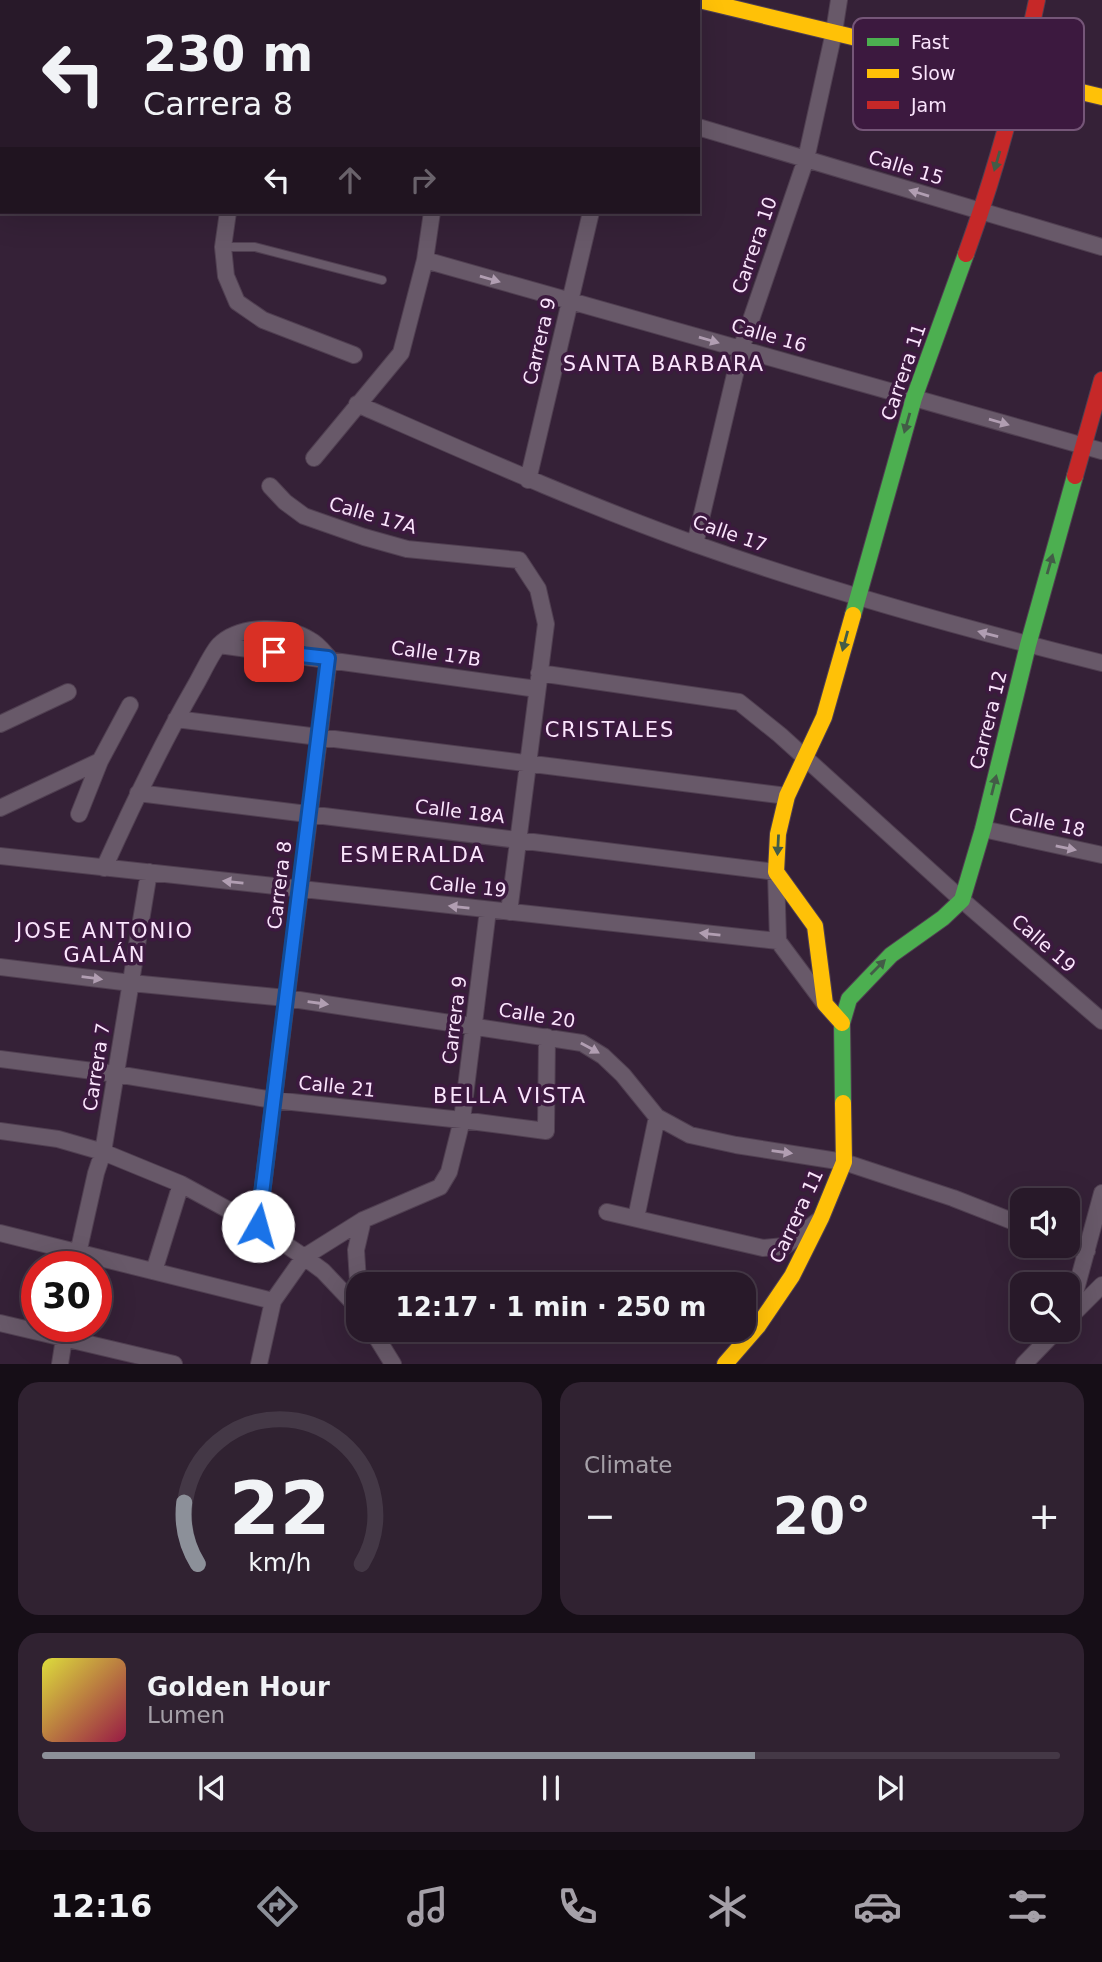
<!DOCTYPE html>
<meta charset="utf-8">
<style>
body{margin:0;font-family:"DejaVu Sans",sans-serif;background:#302231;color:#f1f3f6;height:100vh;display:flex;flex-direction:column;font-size:26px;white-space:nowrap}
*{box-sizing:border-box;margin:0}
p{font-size:23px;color:#a5a0a8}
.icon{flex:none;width:38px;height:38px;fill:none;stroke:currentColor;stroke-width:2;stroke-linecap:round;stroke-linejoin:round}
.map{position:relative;height:1364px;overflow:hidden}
.sheet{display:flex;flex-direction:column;gap:18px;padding:18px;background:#160e17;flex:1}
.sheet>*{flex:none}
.hud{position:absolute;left:0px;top:0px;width:700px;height:214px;box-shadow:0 7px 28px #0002,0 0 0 2px #443846;background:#281929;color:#f1f3f6;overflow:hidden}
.controls{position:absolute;left:1010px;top:1188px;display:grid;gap:14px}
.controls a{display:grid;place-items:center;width:70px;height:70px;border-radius:14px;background:#281929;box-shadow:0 7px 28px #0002,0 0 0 2px #443846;font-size:35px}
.speed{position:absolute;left:21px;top:1251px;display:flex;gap:14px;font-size:35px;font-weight:700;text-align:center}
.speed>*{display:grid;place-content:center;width:91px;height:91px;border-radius:50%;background:#281929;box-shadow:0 7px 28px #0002,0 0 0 2px #443846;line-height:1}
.speed .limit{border:10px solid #d22;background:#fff;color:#111}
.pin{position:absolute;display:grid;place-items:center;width:60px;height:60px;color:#fff;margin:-30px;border-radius:14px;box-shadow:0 4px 10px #0006}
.me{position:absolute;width:77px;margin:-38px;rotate:7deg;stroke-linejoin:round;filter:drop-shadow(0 0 5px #0008)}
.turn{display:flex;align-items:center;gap:24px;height:147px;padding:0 28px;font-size:32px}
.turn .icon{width:91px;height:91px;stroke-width:2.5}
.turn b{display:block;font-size:49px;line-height:60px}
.lanes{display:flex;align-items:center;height:66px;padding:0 28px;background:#0003;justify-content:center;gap:35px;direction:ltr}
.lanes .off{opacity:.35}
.big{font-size:52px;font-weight:800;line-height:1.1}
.sheet .tile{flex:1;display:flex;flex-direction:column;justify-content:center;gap:10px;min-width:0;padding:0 24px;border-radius:21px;background:#302231}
.sheet .dial{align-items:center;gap:0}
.dial svg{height:182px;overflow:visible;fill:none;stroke:#443846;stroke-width:7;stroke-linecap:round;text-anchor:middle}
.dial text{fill:#f1f3f6;stroke:none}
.song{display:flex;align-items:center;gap:21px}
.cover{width:84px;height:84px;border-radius:10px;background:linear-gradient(135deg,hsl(60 70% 55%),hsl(340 70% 35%))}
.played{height:7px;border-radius:4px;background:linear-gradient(90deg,#8c9099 70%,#443846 70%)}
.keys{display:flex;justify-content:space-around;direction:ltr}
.heat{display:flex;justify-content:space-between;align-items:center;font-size:38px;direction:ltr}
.sheet .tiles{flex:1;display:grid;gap:18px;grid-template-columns:1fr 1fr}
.tile:last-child{grid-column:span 2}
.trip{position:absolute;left:346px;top:1272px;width:410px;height:70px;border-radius:21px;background:#281929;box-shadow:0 7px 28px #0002,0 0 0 2px #443846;font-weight:800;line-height:70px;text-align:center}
.tab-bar{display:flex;height:112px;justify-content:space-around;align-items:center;background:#100a10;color:#a5a0a8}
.tab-bar .icon{width:49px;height:49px}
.tab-bar .active{color:#8c9099}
.tab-bar b{font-size:32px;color:#f1f3f6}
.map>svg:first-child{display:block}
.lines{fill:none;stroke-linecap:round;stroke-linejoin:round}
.lane-casing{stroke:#503f51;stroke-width:10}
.street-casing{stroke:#503f51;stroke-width:18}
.fast-casing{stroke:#503f51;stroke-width:18}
.slow-casing{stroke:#503f51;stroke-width:18}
.jam-casing{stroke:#503f51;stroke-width:18}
.lane{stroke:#685969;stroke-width:8}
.street{stroke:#685969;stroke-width:16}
.fast{stroke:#4caf50;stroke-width:16}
.slow{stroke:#ffc107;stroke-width:16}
.jam{stroke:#c62828;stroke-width:16}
.oneway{fill:#435c47}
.oneway2{fill:#b19eb2}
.route-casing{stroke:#114b97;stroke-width:18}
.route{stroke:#1a73e8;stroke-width:12}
.labels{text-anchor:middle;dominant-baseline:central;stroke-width:7;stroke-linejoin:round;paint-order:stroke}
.street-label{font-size:19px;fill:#fae4fc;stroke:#3c193f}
.neighbourhood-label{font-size:21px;letter-spacing:2px;fill:#fae4fc;stroke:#3c193f}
.key{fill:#3c193f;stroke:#755678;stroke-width:2}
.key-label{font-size:19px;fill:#fae4fc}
</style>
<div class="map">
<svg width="1102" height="1364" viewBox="0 0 1102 1364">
<rect width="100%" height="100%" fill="#352137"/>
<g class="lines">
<defs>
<path id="lane" d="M223,247H255L382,280"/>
<path id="street" d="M272,0L277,2
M464,2L465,0
M640,2L641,0
M698,127L1102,247
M228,212L223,247L226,276L237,302L263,320L354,355
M425,260L1102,451
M357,404C469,453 580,503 695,544C828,591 965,629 1102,663
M314,458L401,353L425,260L432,212
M528,480L591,212
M270,486L285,502L304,516L364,537L407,549L519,560L538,589L546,624L509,912
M695,544L741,349L806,159L834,32L839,0
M219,645L537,689
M539,673L739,702L780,735L962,900L1102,1021
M176,719L787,796
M0,724L68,692
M138,793L776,872L778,941
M0,808L100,761
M79,814L100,761L130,705
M983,829L1102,855
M0,856L778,941
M104,868C132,806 161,745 195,686C201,676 212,652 219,645C240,624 287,625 310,640C318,644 323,651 329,658
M778,941L825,1004
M0,967L131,983L286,998L582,1043L603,1056L623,1075L657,1117L690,1135L736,1145L844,1162L953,1198L1022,1225
M0,1059L116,1074L273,1100L462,1120L546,1131L547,1037
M0,1131L58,1139L103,1152L181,1184L258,1226L304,1257L323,1271L359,1309
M607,1212L763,1248L785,1246L819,1220
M636,1218L657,1117
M258,1226L329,658
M0,1233L273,1301
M1068,1243L1087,1251
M75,1267L96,1173L103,1152L149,872
M154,1271L181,1184
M359,1297L356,1250L363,1220
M1069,1318L1102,1285
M1068,1319L1102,1193
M0,1323L174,1364
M372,1330L393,1364
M60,1364L66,1326
M259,1364L273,1301L304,1257L363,1220L440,1187L449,1172L462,1120L488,910
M1024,1364L1057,1330"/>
<path id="fast" d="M853,615L914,398L966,254
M843,1103L842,1023L849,999L891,955L943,918L962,900L983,829L1028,645L1075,476"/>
<path id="slow" d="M699,0L1102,97
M842,1023L825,1004L815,926L776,872L778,834L787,796L824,717L853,615
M725,1364L758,1326L792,1276L821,1218L844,1162L843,1103"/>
<path id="jam" d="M966,254C996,171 1019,86 1037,0
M1075,476L1102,380"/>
</defs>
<use href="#lane" class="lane-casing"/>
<use href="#street" class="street-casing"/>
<use href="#fast" class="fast-casing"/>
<use href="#slow" class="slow-casing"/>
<use href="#jam" class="jam-casing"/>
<use href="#lane" class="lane"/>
<use href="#street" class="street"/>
<use href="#fast" class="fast"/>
<use href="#slow" class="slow"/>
<use href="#jam" class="jam"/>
</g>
<defs><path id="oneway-solid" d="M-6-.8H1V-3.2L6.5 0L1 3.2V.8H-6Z" transform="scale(1.75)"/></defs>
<g class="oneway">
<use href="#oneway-solid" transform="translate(997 161) rotate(106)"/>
<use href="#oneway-solid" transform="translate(907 423) rotate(106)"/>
<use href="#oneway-solid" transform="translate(1050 564) rotate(-74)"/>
<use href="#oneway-solid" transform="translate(845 641) rotate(105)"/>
<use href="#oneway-solid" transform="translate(994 785) rotate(-76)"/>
<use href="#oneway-solid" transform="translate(778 845) rotate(93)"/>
<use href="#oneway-solid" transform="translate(878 967) rotate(-45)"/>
</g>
<g class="oneway2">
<use href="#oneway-solid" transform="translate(919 193) rotate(-163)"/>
<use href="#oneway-solid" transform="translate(490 279) rotate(16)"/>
<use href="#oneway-solid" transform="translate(709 340) rotate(16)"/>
<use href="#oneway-solid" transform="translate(999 422) rotate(16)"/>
<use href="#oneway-solid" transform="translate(988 634) rotate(-165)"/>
<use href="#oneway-solid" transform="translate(1066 848) rotate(12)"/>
<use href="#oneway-solid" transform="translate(233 882) rotate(-174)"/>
<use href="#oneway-solid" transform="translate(459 907) rotate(-174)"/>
<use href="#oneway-solid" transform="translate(710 934) rotate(-174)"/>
<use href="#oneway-solid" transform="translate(92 978) rotate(7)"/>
<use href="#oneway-solid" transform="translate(318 1003) rotate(8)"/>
<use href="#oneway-solid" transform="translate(590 1048) rotate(29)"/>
<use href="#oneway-solid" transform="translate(782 1152) rotate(8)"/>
</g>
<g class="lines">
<defs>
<path id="route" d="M258,1226L328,658L274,652"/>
</defs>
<use href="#route" class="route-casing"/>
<use href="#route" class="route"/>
</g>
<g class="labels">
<g class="street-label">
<text transform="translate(906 167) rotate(17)">Calle 15</text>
<text transform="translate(754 245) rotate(-71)">Carrera 10</text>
<text transform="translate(769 335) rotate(16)">Calle 16</text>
<text transform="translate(539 341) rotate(-77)">Carrera 9</text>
<text transform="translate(903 372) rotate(-71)">Carrera 11</text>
<text transform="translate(373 515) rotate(16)">Calle 17A</text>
<text transform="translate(730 533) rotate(19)">Calle 17</text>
<text transform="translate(436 653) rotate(8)">Calle 17B</text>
<text transform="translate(988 720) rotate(-76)">Carrera 12</text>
<text transform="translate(460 811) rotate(7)">Calle 18A</text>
<text transform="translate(1047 822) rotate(12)">Calle 18</text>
<text transform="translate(279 885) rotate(-83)">Carrera 8</text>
<text transform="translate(468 886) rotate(6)">Calle 19</text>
<text transform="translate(1044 943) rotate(41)">Calle 19</text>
<text transform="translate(537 1015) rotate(9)">Calle 20</text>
<text transform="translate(454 1020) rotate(-83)">Carrera 9</text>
<text transform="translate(96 1067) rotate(-81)">Carrera 7</text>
<text transform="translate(337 1086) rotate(6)">Calle 21</text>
<text transform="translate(796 1216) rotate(-65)">Carrera 11</text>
</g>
<g class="neighbourhood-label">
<text x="664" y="364">SANTA BARBARA</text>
<text x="610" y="730">CRISTALES</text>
<text x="413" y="855">ESMERALDA</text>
<text x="105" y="931">JOSE ANTONIO<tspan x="105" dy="24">GALÁN</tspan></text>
<text x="510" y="1096">BELLA VISTA</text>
</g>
</g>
<rect x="853" y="18" width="231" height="112" rx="10" class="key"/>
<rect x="867" y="38" width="32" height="8" fill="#4caf50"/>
<rect x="867" y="69" width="32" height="9" fill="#ffc107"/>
<rect x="867" y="101" width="32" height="8" fill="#c62828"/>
<g class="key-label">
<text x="911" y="49">Fast</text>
<text x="911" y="80">Slow</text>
<text x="911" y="112">Jam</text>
</g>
</svg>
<div class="controls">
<a><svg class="icon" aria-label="sound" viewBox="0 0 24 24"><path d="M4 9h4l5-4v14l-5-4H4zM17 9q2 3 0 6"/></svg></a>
<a><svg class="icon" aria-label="search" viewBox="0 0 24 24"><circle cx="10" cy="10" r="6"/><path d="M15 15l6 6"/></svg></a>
</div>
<div class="speed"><div class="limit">30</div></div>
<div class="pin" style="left:274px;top:652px;background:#d93025"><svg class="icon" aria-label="arrive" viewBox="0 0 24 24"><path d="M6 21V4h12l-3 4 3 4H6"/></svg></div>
<svg class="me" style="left:258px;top:1226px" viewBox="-20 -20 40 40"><circle r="19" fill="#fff"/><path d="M0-13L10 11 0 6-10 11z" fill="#1a73e8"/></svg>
<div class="trip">12:17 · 1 min · 250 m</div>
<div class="hud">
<div class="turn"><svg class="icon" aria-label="left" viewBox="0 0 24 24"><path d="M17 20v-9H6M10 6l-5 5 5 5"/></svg><div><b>230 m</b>Carrera 8</div></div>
<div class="lanes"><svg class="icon" aria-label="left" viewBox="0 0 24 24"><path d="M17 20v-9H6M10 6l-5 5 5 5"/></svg><svg class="icon off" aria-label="ahead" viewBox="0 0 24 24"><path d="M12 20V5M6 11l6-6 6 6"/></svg><svg class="icon off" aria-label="right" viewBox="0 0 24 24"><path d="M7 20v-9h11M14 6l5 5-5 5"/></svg></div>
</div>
</div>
<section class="sheet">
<div class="tiles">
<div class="tile dial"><svg viewBox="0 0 100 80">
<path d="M14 69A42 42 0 1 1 86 69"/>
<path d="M14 69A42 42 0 0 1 8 42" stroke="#8c9099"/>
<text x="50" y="56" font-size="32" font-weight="700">22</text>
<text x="50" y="72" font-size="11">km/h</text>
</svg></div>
<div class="tile"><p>Climate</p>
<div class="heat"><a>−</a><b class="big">20°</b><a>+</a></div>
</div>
<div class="tile">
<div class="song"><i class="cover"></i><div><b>Golden Hour</b><p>Lumen</p></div></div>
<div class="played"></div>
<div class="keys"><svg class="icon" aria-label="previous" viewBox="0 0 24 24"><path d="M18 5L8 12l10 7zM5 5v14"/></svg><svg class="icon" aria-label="pause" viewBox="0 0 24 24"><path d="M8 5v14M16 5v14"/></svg><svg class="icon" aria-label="next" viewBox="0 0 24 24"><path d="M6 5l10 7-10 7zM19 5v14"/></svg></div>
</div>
</div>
</section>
<nav class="tab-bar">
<b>12:16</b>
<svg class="icon active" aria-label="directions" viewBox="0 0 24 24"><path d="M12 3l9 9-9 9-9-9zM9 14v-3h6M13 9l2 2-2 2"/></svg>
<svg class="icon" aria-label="music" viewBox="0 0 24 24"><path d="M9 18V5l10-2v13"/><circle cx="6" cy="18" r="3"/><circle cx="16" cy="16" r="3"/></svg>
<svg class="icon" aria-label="phone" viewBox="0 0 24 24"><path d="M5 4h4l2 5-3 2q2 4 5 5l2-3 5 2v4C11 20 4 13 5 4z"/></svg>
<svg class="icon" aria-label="climate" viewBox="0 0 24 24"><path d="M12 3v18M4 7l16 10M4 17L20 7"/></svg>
<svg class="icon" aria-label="car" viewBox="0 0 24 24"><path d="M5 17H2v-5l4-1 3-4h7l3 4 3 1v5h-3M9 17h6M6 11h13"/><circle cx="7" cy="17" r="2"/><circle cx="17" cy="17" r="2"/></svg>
<svg class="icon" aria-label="filters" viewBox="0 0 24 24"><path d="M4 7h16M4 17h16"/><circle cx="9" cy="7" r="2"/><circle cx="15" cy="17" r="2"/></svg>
</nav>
